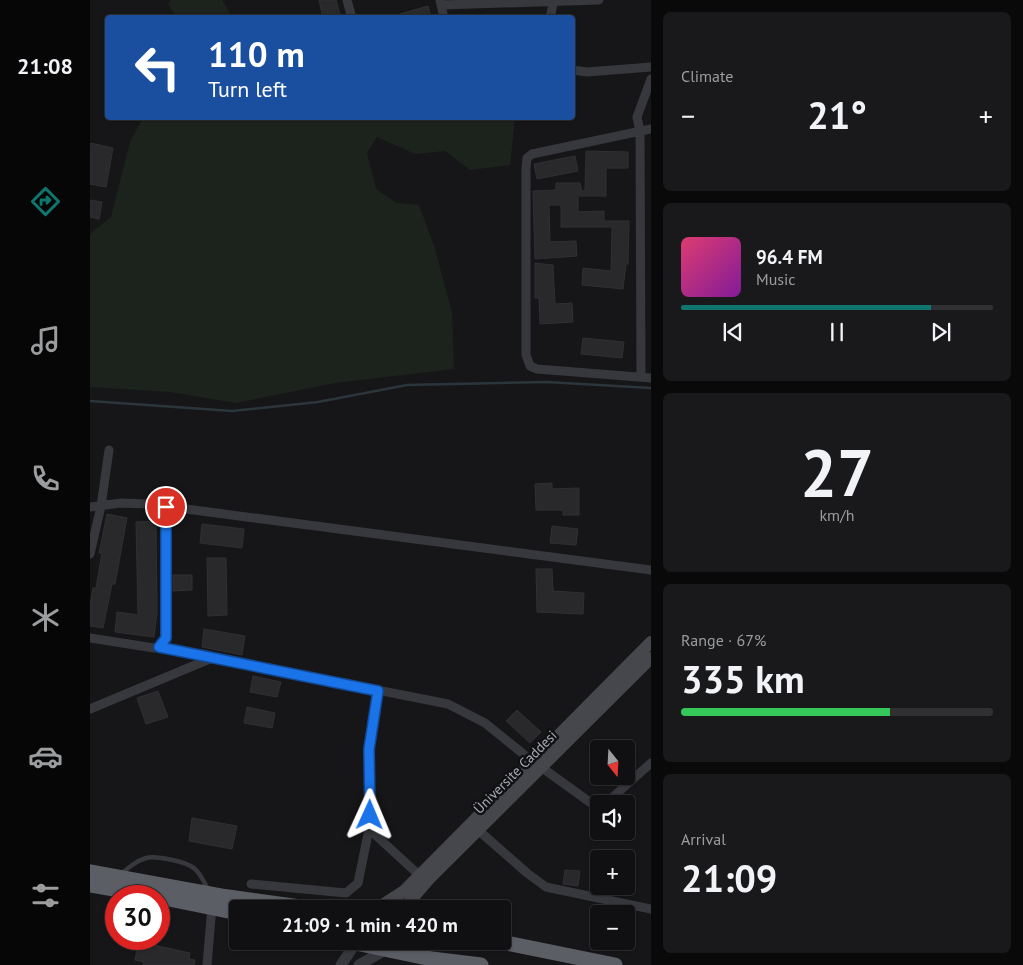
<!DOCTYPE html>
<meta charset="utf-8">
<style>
body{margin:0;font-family:"PT Sans",sans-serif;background:#19191b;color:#f1f3f6;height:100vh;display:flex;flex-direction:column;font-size:19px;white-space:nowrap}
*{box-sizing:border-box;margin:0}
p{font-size:16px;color:#9c9d9f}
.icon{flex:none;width:28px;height:28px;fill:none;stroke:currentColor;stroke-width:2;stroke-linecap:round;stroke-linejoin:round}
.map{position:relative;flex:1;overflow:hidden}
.side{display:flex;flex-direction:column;gap:12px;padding:12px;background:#09090a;width:372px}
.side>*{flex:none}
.banner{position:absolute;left:15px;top:15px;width:470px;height:105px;border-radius:5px;box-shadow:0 1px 4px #0004,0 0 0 1px #303032;background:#1a4fa0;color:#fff;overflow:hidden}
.needle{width:32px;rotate:162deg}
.tools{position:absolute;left:500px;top:740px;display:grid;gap:10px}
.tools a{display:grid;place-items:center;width:45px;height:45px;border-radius:5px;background:#101012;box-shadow:0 1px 4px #0004,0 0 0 1px #303032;font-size:25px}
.speed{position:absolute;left:15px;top:885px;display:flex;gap:10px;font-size:25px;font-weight:700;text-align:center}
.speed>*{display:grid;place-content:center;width:65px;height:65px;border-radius:50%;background:#101012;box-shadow:0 1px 4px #0004,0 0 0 1px #303032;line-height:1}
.speed .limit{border:8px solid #d22;background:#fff;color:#111}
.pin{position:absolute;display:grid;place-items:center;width:42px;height:42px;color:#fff;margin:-21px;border:2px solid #fff;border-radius:50%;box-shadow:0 1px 5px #0007}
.me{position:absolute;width:55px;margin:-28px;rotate:1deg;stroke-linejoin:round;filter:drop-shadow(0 0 4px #0008)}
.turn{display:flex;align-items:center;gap:18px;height:105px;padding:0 20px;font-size:22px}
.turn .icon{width:65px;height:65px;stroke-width:2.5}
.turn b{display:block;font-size:35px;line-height:42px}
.big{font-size:38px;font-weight:600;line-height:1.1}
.side .tile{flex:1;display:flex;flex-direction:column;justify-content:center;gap:8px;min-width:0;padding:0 18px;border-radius:8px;background:#19191b}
.side .dial{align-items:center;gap:0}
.dial b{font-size:65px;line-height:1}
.song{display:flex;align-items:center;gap:15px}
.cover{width:60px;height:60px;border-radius:8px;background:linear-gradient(135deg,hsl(340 70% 55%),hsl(290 70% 35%))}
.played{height:5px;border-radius:2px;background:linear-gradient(90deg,#0f766e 80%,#303032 80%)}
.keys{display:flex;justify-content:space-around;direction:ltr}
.heat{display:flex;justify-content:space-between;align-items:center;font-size:28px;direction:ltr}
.charge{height:8px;border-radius:4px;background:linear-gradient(90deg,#34c759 67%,#303032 0)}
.trip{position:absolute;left:139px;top:900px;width:282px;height:50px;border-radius:5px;background:#101012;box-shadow:0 1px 4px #0004,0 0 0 1px #303032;font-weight:600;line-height:50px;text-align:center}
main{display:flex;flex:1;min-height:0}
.tab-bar{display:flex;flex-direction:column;width:90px;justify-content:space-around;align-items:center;background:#060607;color:#9c9d9f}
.tab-bar .icon{width:35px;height:35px}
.tab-bar .selected{color:#0f766e}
.tab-bar b{font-size:22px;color:#f1f3f6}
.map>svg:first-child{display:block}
.green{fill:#1c231d}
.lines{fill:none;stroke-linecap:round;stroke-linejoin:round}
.stream{stroke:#2c353c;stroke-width:2.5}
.building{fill:#29292c;stroke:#303034}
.service{stroke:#37383d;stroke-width:4.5}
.minor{stroke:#37383d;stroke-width:9}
.tertiary{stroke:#37383d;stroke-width:11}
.secondary{stroke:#45474d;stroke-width:12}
.trunk{stroke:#5b5e65;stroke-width:15}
.route-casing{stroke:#114b97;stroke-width:12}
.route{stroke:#1a73e8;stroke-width:9}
.labels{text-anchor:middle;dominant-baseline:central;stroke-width:5;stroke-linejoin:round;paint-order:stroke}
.street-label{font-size:14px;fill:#a8adb8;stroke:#111113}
</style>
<main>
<nav class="tab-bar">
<b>21:08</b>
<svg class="icon selected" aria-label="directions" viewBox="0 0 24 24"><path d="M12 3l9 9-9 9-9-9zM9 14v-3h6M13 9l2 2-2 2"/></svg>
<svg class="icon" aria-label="music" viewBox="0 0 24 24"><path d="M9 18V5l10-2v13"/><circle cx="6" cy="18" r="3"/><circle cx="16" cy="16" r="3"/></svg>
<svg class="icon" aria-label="phone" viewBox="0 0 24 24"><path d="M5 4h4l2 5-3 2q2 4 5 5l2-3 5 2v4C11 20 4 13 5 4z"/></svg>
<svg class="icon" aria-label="climate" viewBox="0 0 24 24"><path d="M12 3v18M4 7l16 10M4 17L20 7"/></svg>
<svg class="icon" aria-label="car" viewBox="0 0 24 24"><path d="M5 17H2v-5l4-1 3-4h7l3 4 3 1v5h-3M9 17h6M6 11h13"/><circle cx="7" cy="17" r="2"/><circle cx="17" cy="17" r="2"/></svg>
<svg class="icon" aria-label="filters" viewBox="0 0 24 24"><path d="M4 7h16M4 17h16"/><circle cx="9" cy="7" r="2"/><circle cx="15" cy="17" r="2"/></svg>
</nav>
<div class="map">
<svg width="561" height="965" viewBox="0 0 561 965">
<rect width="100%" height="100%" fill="#161618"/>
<path class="green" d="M81,0H132L142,17H86L78,4Z
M53,118H425L420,165L380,170L355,151L325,154L287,137L277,153L286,189L307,203L329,205L344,246L362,312L364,369L245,383L146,403L80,392L0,387V234L21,217L40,142Z"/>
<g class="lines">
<path class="stream" d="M0,401L142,411L228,402L317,385L457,382L561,388"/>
</g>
<path class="building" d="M229,0H246L251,18H233Z
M338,6L341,18H304L303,16Z
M0,143L23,148L16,187L0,184Z
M496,151L538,152V168H516V196H488V212L514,211V221H539L538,264H536L533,289L492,285L493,268L521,271L522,227H471V205H459L460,242L486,241L487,256L445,259L443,191L466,190V183H490L492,191H495Z
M485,156L488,171L447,179L444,164Z
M0,200L12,202L9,219L0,217Z
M445,263L463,265L465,304L482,303L483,322L450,324L449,298H445Z
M493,338L534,342L532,358L491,354Z
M462,483V489L489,488V515H473V510H446L445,484Z
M17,514L37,518L25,584H22L13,628L0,626V605L3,588H6L12,553H9Z
M66,521L67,612L64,637L25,632L27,612L48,615L46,522Z
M112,524L154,529L152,548L110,543Z
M462,526L488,529L486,545L460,543Z
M117,558H136L137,615L118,616Z
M446,569H462L463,591L494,593L493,614L447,612Z
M83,575H102V590L83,591Z
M114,629L155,636L152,655L112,647Z
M163,676L191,682L187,697L160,692Z
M68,691L78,717L56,724L47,698Z
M157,707L185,713L182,728L154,723Z
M427,710L451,732L440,743L416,721Z
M102,818L147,826L142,849L99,841Z
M475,870L490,871L488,886L473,884Z
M54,943L100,953L99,959L105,960L104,965H53L54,962L45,960L47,949L53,950Z"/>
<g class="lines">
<path class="service" d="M30,875C38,868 46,861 56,858C66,855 98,862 105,869C111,874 114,883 118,889"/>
<path class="minor" d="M257,0L262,18
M350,0L354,18
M351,5L509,0
M460,18L464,0
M482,70L497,72L561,67
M561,129L442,154L437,158L436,168V355L440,366L447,369L561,378
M551,377L550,131L547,117L561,79
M0,507L31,503L58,504L561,570
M0,554L11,506L19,450
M0,638L64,648L69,647L76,638V507
M69,647L358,704L395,723L442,761
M0,709L122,658
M451,767L501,803L509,805
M515,804L561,763
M279,829L329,875
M388,830L437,873L456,887L561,909
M161,884L256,893L268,883L279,829L281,801L279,749L288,691
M117,965L122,906"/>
<path class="tertiary" d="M251,965L265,944
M269,965L295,950"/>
<path class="secondary" d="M286,909L314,891L561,642
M313,909L339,879L561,658"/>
<path class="trunk" d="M0,872L131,896L225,909
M0,885L64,896
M69,897L148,913
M256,941L342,959L391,965
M406,941L525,965"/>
</g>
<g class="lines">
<defs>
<path id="route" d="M76,507V638L69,647L288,691L279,749L280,815"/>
</defs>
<use href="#route" class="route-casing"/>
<use href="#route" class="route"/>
</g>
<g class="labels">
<g class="street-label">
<text transform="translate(425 772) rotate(-45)">Üniversite Caddesi</text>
</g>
</g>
</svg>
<div class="tools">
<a><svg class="needle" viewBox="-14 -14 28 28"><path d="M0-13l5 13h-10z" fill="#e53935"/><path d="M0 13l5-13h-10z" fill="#9c9d9f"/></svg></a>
<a><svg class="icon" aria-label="sound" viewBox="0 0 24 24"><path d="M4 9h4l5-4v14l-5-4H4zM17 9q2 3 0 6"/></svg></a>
<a>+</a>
<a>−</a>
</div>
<div class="speed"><div class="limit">30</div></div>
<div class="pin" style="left:76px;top:507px;background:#d93025"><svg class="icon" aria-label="arrive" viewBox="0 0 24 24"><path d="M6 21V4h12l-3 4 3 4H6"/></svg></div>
<svg class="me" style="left:280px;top:815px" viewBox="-20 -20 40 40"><path d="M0-17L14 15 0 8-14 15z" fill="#1a73e8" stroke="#fff" stroke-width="4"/></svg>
<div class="trip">21:09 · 1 min · 420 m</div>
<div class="banner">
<div class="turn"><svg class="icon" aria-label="left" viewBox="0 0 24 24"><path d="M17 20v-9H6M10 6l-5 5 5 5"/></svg><div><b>110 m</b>Turn left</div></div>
</div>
</div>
<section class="side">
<div class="tile"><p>Climate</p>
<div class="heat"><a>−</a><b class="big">21°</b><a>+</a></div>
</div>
<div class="tile">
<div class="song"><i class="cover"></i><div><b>96.4 FM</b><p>Music</p></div></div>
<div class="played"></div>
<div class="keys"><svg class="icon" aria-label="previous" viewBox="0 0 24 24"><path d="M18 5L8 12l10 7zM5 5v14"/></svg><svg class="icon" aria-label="pause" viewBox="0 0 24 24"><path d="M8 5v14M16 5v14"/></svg><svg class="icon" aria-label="next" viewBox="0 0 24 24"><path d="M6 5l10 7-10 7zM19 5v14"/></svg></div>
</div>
<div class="tile dial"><b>27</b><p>km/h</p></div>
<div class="tile"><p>Range · 67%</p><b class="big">335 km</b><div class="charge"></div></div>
<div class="tile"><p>Arrival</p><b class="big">21:09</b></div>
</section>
</main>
